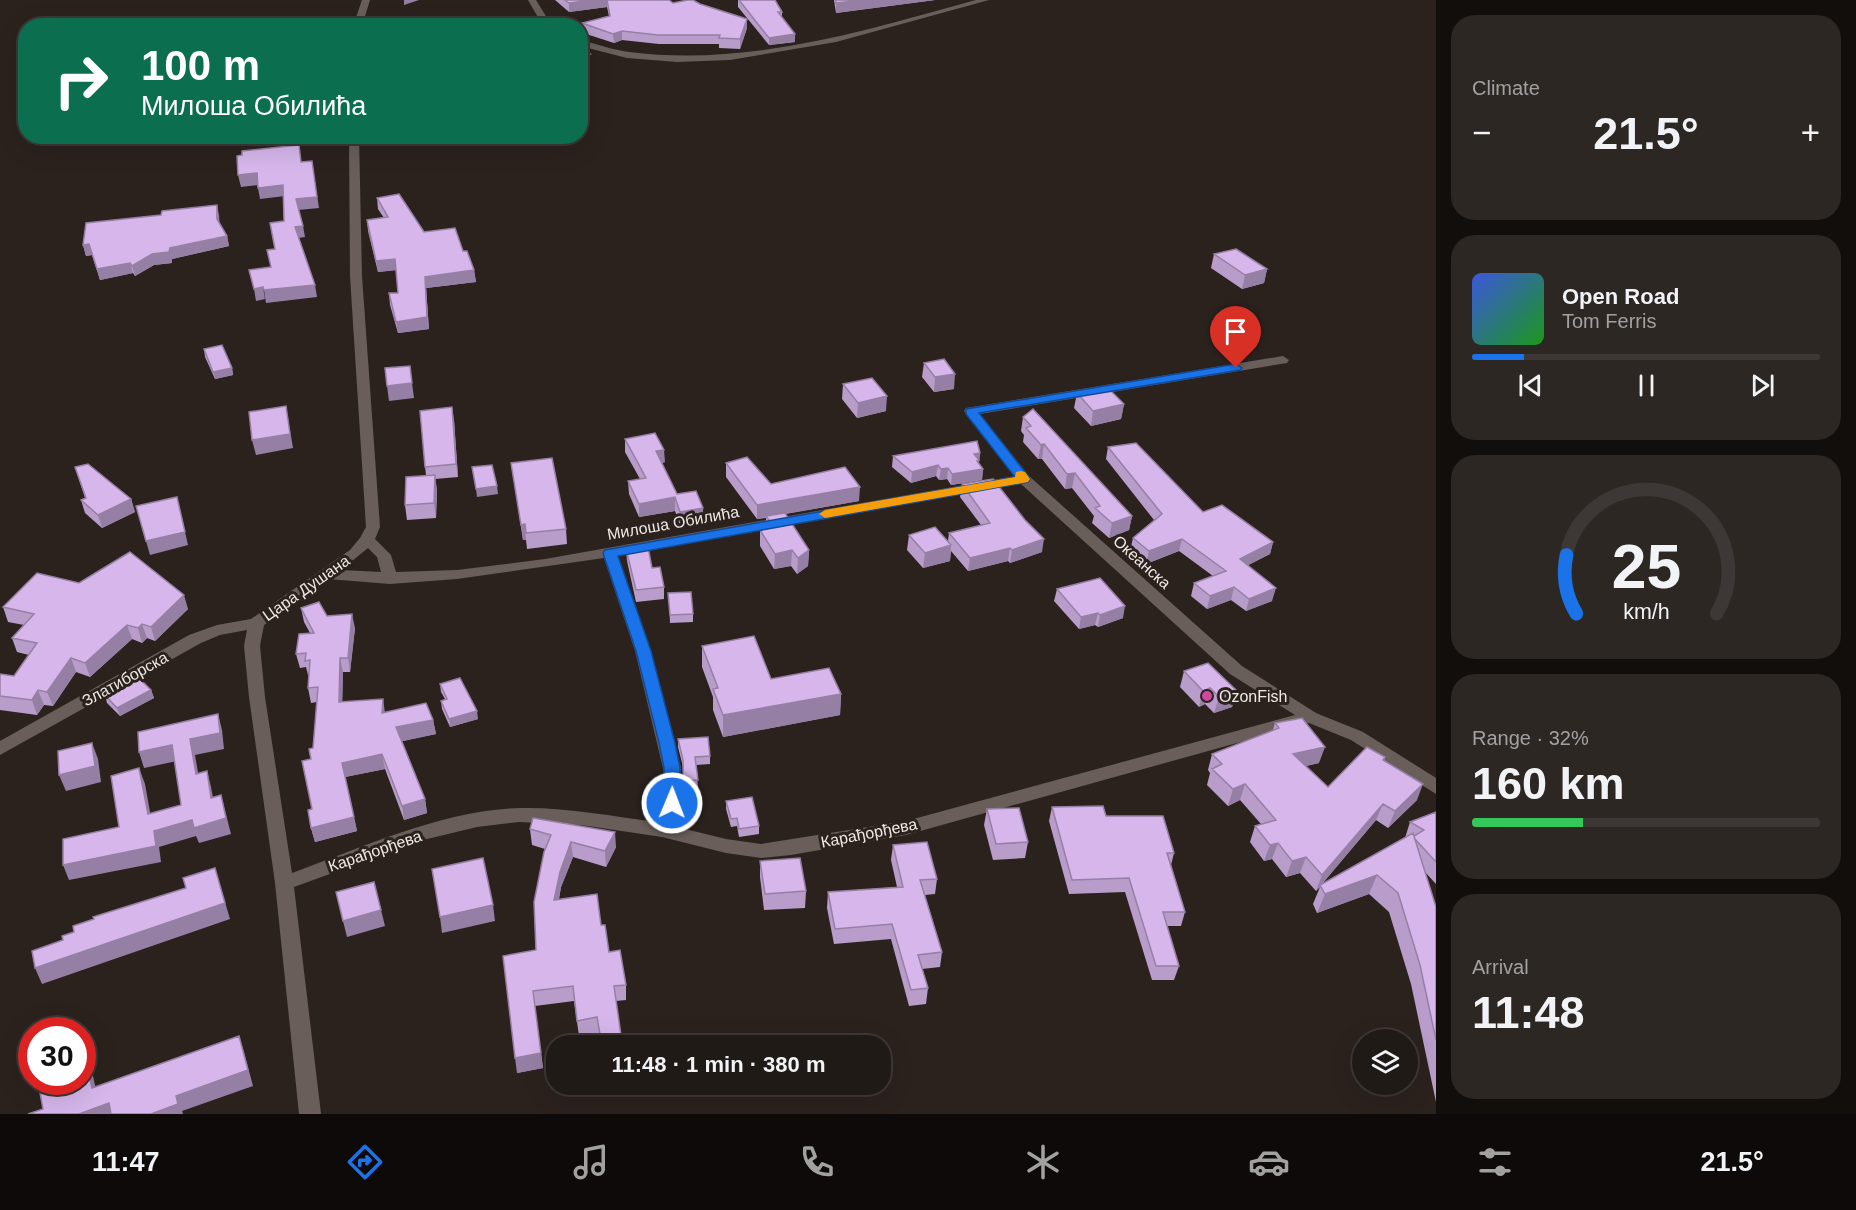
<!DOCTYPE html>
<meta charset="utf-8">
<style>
body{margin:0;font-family:Helvetica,sans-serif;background:#2d2723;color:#f1f3f6;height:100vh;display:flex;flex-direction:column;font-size:22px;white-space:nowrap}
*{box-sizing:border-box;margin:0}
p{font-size:20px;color:#a2a1a1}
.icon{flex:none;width:33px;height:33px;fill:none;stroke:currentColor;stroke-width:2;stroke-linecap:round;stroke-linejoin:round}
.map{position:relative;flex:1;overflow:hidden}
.panel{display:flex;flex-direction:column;gap:15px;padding:15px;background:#120e0c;width:420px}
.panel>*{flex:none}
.hud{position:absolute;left:18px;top:18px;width:570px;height:126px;border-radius:24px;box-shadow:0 6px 24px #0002,0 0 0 2px #3d3835;background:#0b6e4f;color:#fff;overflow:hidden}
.buttons{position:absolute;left:1352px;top:1029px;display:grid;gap:12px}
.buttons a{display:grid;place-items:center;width:66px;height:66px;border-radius:50%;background:#201a16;box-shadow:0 6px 24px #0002,0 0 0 2px #3d3835;font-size:30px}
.speed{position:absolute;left:18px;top:1017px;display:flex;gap:12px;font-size:30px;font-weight:700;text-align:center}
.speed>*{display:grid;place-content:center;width:78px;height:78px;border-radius:50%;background:#201a16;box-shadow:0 6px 24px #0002,0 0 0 2px #3d3835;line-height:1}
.speed .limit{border:9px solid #d22;background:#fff;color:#111}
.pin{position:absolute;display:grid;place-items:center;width:51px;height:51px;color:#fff;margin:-62px -26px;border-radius:50% 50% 50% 0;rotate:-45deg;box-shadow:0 0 6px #0007}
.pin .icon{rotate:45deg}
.me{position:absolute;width:66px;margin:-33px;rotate:1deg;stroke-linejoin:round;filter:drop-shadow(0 0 4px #0008)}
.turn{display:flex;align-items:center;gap:21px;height:126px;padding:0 24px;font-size:27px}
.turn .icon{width:78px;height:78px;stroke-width:2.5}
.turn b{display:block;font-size:42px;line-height:51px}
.big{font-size:45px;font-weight:600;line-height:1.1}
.panel .widget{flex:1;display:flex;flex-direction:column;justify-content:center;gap:9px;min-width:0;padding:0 21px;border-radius:24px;background:#2d2723}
.panel .dial{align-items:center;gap:0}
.dial svg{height:156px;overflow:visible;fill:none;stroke:#3d3835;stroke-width:7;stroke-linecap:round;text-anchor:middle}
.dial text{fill:#f1f3f6;stroke:none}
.song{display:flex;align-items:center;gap:18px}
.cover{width:72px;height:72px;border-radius:9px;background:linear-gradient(135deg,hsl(230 70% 55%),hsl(120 70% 35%))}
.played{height:6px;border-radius:3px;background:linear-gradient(90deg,#1a73e8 15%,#3d3835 15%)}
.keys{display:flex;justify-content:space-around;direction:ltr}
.heat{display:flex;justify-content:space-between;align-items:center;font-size:33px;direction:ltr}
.charge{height:9px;border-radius:4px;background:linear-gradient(90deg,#34c759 32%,#3d3835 0)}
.trip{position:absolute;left:546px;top:1035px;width:345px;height:60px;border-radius:24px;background:#201a16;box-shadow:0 6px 24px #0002,0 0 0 2px #3d3835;font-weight:600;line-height:60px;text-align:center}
.tab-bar{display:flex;height:96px;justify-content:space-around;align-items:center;background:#0d0a09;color:#a2a1a1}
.tab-bar .icon{width:42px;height:42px}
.tab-bar .selected{color:#1a73e8}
.tab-bar b{font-size:27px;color:#f1f3f6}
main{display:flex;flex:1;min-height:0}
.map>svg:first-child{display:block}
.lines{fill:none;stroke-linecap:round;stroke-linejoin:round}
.minor{fill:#695e5a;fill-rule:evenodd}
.wall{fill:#b89dca}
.shaded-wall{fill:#967fa4}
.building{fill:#d6b6eb;stroke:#967fa4;stroke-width:1.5}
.route{fill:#1a73e8;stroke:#114b97;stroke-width:1.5}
.slow{fill:#f59e0b}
.hotel-dot{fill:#d1479c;stroke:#2b221e;stroke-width:2}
.labels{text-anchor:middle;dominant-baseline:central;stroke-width:6;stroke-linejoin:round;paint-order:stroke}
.street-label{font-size:16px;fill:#eee8e5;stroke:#2b221e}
.poi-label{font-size:16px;fill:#eee8e5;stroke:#2b221e;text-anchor:start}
</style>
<main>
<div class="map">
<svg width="1436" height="1114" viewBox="0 0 1436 1114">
<rect width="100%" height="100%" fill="#2b221e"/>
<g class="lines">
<path class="minor" d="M362,0H370L362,26H353Z
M528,0H536L552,26H543Z
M976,0H989L836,42L730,60L677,62L627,58L580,46V40C597,44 613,50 629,52C747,67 864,31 976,0Z
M349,136H359L362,276L380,527L375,539L391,555L396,572L457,570L545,559L1015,476L966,414L964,411L966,408L1283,356L1289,360L1287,363L980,414L1029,476L1242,666L1316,713L1363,732L1436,778V794L1351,740L1309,723L906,835L791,855L761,858L726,853L662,837L581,825L519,822L477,827L423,840L294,887L321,1114H299L275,883L249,697L244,646L247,630L220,635L201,643L0,755V741L189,635L217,625L251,619L350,550L360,538L366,527L350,276ZM1021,484L1230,674L1295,715L906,821L761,844L726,839L673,826L681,803V768L651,651L618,556ZM368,548L377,557L381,572L341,570ZM604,558L635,651L663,768V803L656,822C611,816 565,807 520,808C443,810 363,847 292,873L265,697L260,646L264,625L328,579L390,584L457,579Z"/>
</g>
<path class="wall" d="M555,0H669L673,3L700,4L747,19V28L740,49L719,48V44H659L622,40L614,43L583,33L582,23L609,16L607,7L569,12Z
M738,0H775L782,12V17L795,42L769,45L738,7Z
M834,0H935L836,13Z
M377,198L424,232L463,251L474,270L476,282L426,288L429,329L398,333L390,305L389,293H398L396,270L378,272L368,231L367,220L384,218L378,209Z
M219,215V223L227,236L229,246L172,259V263L154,265L135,276L133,273L100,280L92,255L86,256L83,245Z
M1214,254L1267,269L1264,283L1242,289L1211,268Z
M204,349L232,368L233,375L215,379L205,357Z
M924,363L954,389L934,392L922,377Z
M843,384L886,411L857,418L842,399Z
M1077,393L1124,404L1121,419L1091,426L1074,408Z
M1023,417L1132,516L1129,530L1109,538L1092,523L1094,516L1072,488L1065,489L1042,459H1038L1023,442L1024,435L1021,431Z
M454,420L458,477L435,479L437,490L436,518L407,520L405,505L426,475L425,467Z
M625,439L665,462L662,463L677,494L703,508V522L680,525L675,511L639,517L629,494L628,481L640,479L625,452Z
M1108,447L1203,512L1273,542L1270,554L1248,565L1272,601L1246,611L1231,600L1207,609L1191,596L1194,583L1213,576L1179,551L1146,564L1130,551L1133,538L1154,520L1106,459Z
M980,453L979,463L983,469L982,480L951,485L947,479L939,480L936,476L911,483L892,467L893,456Z
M511,463L566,529L567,544L527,549L526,540H523Z
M726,463L771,484L859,501L785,514L809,550L808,566L797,574L791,566L774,569L760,546V530L766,529V518L757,519L726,477Z
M75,467L131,499L135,512L102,528L85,513L81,500L85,498Z
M962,484L1042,552L1010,563L1008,561L968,571L951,551L950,561L923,568L907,550L909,535L948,541L949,533L981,525L960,497Z
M626,549L652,568L664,587V599L636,602L627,561Z
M1057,589L1123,618L1098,627L1095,625L1079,629L1054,601Z
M669,601L693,614V622L670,623Z
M3,607L188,609L155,641L147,638L142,643L132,639L90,677L76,672L53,706L44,705L37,715L0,710V674L14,676L29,655L17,652L12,638L24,625L8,622Z
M301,608L327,616L355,628L350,672H343L342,702L385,712L433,720L436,734L402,741L425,799L427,813L404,820L385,769L345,777L357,831L315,842L311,828V759L313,748L317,702L311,703L308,688L309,675H308L306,667L300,668L296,654L310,633L304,622Z
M702,646L771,679L841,694L840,715L723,737L713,710V697L702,667Z
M1184,671L1237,691L1232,707L1214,713L1205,704L1199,707L1180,687Z
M440,684L478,719L450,727L442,709L441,701L445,699L441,692Z
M151,690L154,698L120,716L107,703L105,695Z
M1275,723L1319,763L1306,766L1328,787L1385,757L1384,761L1417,800L1388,828L1376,820L1322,884L1405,838L1410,822L1436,812V884L1425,872L1436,907V1102L1411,984L1389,912L1369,894L1317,913L1313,904L1320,887L1316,891L1300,873L1286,877L1272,859L1264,861L1250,842L1255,826L1261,824L1240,800L1228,806L1207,785L1210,773L1208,770L1212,754L1273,730Z
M678,739L710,756V764L696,765L698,788L683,789V767L678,747Z
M726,801L759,826V834L739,837L737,826L731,827L726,809Z
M1052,807L1106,816L1174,853L1171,865L1185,912L1181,926H1167L1179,966L1174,980H1152L1125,892L1069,894L1049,821Z
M987,809L1028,842L1025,858L993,860L984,825Z
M530,829L616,847L606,867L573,857L561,887L559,899L601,925L609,952L626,985V1000L616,1001L622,1042L671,1046H601L598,1033L579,1036L574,1001L535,1006L543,1068L517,1073L536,950L545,849L532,845Z
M893,845L937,879L935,894L925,895L942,952L940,967L922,969L928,988L926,1004L909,1006L891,939L834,944L827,908L828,892L897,887L891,860Z
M760,861L806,891L805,908L764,910L760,877Z"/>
<path class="shaded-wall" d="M404,0H419L404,5Z
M592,0H607V7L569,12V3Z
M862,0H935L836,13V3Z
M747,19V28L740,49V39Z
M622,31V40L614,43L613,34Z
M795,34V42L769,45V38Z
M590,54V65L580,67V56Z
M312,161L319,208L298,210L296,199Z
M257,173L259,185L241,187L238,175Z
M283,185L285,196L260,199L258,188Z
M217,205L219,215L220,230L217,219Z
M303,226L305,237L298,238L295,227Z
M227,236L229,246L172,259V263L154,265L135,276L132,266L152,254L170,248Z
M89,244L92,255L86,256L83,245Z
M395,259L397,270L378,272L376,261Z
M130,263L133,273L100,280L97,269Z
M1267,269L1264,283L1242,289L1245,275Z
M474,270L476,282L426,288L429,329L398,333L396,322L425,277Z
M315,285L317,297L266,303L264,290Z
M263,287L265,299L256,301L254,289Z
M232,368L233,375L215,379L213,372Z
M955,374L954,389L934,392L935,377Z
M412,383L414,398L389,401L387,386Z
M887,396L886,411L857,418L858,403Z
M1124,404L1121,419L1091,426L1093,411Z
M286,406L293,448L256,455L252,440Z
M452,407L454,420L458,477L456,464Z
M1044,444L1042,459H1038L1041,445Z
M664,450L665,462L656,464V451Z
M980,453L978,470L983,469L982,480L951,485L952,474L974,454Z
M938,465L936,476L911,483L912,472Z
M948,468L947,479L939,480L941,469Z
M1075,473L1072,488L1065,489L1067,474Z
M435,475L437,490L436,518L434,503Z
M497,486L498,494L477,497L476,489Z
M860,487L859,501L757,519V505Z
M177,497L188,545L150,555L146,541Z
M675,497V511L639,517V504Z
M131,499L135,512L102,528L98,515Z
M703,508V522L680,525V512Z
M1132,516L1129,530L1109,538L1112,523Z
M525,524L526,540H523L521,525Z
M1044,539L1042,552L1010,563L1012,550Z
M1182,539L1179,551L1146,564L1149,551Z
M1273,542L1270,554L1237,571L1240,559Z
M951,545L950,561L923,568L925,553Z
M1010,548L1008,561L968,571L970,558Z
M792,550L791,566L774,569L775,554Z
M809,550L808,566L797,574L798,558Z
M1234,587L1231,600L1207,609L1210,596Z
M1276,588L1272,601L1246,611L1249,599Z
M184,595L188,609L155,641L151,627Z
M1125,606L1123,618L1098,627L1100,615Z
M1098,613L1095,625L1079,629L1081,617Z
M352,614L355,628L350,672L348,658Z
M142,624L147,638L142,643L138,628Z
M127,625L132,639L90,677L85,663Z
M71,658L76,672L53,706L47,692Z
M340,658L343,672L342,717L339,702Z
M1210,688L1205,704L1199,707L1203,691Z
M38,690L44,705L37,715L32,700Z
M151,690L154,698L120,716L117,708Z
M1237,691L1232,707L1214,713L1219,697Z
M841,694L840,715L723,737V715Z
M383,699L385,713H382Z
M477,711L478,719L450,727L449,719Z
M218,714L222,730L224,749L195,755L201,790L196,774L190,739Z
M433,720L436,734L399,742L396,727Z
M92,743L98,759L101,782L66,791L59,775Z
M172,745L177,761L144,768L139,752Z
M1325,747L1319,763L1288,770L1293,754Z
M382,754L385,769L345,777L342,763Z
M139,768L145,784L153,829L148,814Z
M207,771L211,787L216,813L211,798Z
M1245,784L1240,800L1228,806L1233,789Z
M1423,784L1417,800L1388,828L1395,811Z
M221,795L231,834L199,843L196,836L159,847L161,862L69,880L63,865L154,831Z
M425,799L427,813L404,820L402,806Z
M1383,804L1376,820L1316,891L1322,875Z
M354,817L357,831L315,842L311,828Z
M615,832L616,847L606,867L605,851Z
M571,842L573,857L561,887L556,915L554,900L560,872Z
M1278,843L1272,859L1264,861L1270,845Z
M1306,857L1300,873L1286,877L1292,861Z
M215,868L230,919L42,984L35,968L225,903Z
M1377,875L1369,894L1317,913L1325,894Z
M493,905L495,921L442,933L440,917Z
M381,910L385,926L347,937L343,921Z
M239,1036L244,1052L253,1086L182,1111L183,1114H151L176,1096Z
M82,1039L87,1049L99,1103L92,1088L82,1044Z
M541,1053L543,1068L517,1073L515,1058Z
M109,1103L114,1114H79Z"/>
<path class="building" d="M565,0H592L569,3Z
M607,0H669L673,3L688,0H693L700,4L747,19L740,39L719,38L720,35H658L622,31L613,34L582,23L610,16Z
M739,0H775L782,12H778L795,34L769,38Z
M836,0H862L836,3Z
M580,49L590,54L580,56Z
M299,145L301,162L312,161L317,197L296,199L303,226L295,227L315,285L264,290L263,287L254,289L249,270L271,267L267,250L275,249L270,223L284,221L283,185L258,188L257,173L238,175L237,156L242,155V151Z
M399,194L424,232L455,228L463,251H467L474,270L425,277L427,317L396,322L389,293H398L395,259L376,261L367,220L388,217L377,198Z
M217,205V219L227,236L170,248L169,252L152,254L132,266L130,263L97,269L89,244L83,245L86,223L161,215L162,211Z
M1236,249L1267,269L1245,275L1214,254Z
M222,345L232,368L213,372L204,349Z
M944,359L955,374L935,377L924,363Z
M410,366L412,383L387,386L385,368Z
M872,378L887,396L858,403L843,384Z
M1107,387L1124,404L1093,411L1077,393Z
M286,406L290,434L252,440L249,412Z
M452,407L456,464L425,467L420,411Z
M1033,409L1132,516L1112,523L1095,508L1100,506L1075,473L1067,474L1044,444L1041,445L1026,428L1031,426L1023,417Z
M655,433L664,450L656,451L677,494L696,491L703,508L680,512L675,497L639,504L628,481L646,478L625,439Z
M977,441L980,453L974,454L979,460L977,461L983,469L952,474L948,468L941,469L938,465L912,472L893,456Z
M1136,443L1203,512L1222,505L1273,542L1240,559L1276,588L1249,599L1234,587L1210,596L1194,583L1226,571L1182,539L1149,551L1133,538L1162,514L1108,447Z
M747,457L771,484L845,467L860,487L757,505L726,463Z
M552,458L566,529L526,533L525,524L521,525L511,463Z
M88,464L131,499L98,515L81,500L86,498L75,467Z
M492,465L497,486L476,489L472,467Z
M435,475L434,503L405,505L406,477Z
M993,479L1025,520L1044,539L1012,550L1010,548L970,558L949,533L990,523L962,484Z
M177,497L185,532L146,541L136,506Z
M785,513L809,550L798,558L792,550L775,554L760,530L774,527L766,516Z
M935,527L951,545L925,553L909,535Z
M648,547L652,568L660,567L664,587L636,590L626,549Z
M130,552L184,595L151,627L142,624L138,628L127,625L85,663L71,658L47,692L38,690L32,700L0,696V674L14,676L37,643L12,638L34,614L3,607L37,573L79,583Z
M1100,578L1125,606L1100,615L1098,613L1081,617L1057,589Z
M691,592L693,614L670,615L668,593Z
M319,602L327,616L352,614L348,658H340L339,702L383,699L382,713L426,703L433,720L396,727L425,799L402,806L382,754L342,763L354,817L311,828L308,810L312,809L302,761L311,759L309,749L313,748L318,687L308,688L310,660L305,661L306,653L296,654L299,634L314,633L301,608Z
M754,636L771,679L829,668L841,694L723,715L713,689L718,688L702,646Z
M1208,663L1237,691L1219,697L1210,688L1203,691L1184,671Z
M138,677L151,690L117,708L105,695Z
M460,678L477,711L449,719L441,701L447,699L440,684Z
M218,714L220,733L190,739L196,774L207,771L211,798L221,795L226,818L194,828L192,820L154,831L156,846L63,865V839L119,827L111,776L139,768L148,814L181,805L172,745L139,752L138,732Z
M1302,718L1325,747L1293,754L1328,787L1367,747L1385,757L1383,760L1423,784L1395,811L1383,804L1322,875L1306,857L1292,861L1278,843L1270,845L1255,826L1276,820L1245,784L1233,789L1212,769L1222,764L1212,754L1279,728L1275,723Z
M708,737L710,756L695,757L698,780L683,781V760L678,739Z
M92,743L95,766L59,775L58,751Z
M752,797L759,826L739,829L737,818L731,819L726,801Z
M1103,806L1106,816H1163L1174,853H1167L1185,912H1163L1179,966H1156L1129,878L1072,880L1052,807Z
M1019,808L1028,842L996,844L987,809Z
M1436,812V862L1415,839L1414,836L1424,830L1410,822Z
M533,818L615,832L605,851L571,842L560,872L554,900L597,894L601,925H605L609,952L620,950L626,985L614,986L622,1042L668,1034L671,1046H602L597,1017L577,1021L573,986L533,991L541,1053L515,1058L503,956L536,950L534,902L544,852L551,835L530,829Z
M1413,833L1436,907V1040L1420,965L1398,893L1377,875L1325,894L1320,885Z
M927,842L937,879L920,880L942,952L918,955L928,988L911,990L892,924L835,929L828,892L903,887L893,845Z
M483,858L493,905L440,917L432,869Z
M800,858L806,891L765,894L760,861Z
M215,868L225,903L35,968L32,951L63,940L62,936L74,932L73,926L94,919L93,917L186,888L183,878Z
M374,882L381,910L343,921L336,892Z
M239,1036L248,1070L176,1096L178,1104L151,1114H111L109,1103L79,1114H28L43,1109L38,1082H82V1044L92,1088Z"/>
<path class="route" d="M1236,364L1242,368L1240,370L979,413L1028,476L1030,479L1028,482L618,556L651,651L675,743L680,768V803L677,807H666L663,803L664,768L659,743L636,651L603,553L605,550L1015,477L966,414V409Z"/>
<path class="slow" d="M1021,471L1025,472L1030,479L1028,482L825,518L819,514L825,510L1015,477L1016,472Z"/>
<circle class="hotel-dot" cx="1207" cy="696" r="6"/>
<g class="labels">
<g class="street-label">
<text transform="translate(673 523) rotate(-10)">Милоша Обилића</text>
<text transform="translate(1142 562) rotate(42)">Океанска</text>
<text transform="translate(306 588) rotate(-35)">Цара Душана</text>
<text transform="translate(125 679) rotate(-29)">Златиборска</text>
<text transform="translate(869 833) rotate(-11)">Карађорђева</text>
<text transform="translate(375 851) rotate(-19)">Карађорђева</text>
</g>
<g class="poi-label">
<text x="1219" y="696">OzonFish</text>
</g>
</g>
</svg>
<div class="buttons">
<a><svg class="icon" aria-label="layers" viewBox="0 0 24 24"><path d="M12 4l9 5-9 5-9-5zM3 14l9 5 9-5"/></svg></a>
</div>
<div class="speed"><div class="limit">30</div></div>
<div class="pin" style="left:1236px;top:368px;background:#d93025"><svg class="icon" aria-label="arrive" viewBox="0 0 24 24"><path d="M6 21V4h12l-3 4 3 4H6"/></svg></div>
<svg class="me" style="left:672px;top:803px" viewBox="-20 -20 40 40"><circle r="17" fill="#1a73e8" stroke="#fff" stroke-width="3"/><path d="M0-11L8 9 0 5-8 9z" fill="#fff"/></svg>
<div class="trip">11:48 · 1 min · 380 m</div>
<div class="hud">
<div class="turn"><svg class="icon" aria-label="right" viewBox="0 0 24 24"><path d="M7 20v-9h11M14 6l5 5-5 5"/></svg><div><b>100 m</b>Милоша Обилића</div></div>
</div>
</div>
<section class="panel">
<div class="widget"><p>Climate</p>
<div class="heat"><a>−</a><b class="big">21.5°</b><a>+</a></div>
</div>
<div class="widget">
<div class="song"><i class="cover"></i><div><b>Open Road</b><p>Tom Ferris</p></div></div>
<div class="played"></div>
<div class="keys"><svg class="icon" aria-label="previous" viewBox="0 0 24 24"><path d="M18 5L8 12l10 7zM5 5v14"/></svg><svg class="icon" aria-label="pause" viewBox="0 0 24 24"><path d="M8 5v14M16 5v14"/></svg><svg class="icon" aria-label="next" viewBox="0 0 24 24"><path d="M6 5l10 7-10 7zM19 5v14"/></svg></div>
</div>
<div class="widget dial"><svg viewBox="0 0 100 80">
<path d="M14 69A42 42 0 1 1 86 69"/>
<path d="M14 69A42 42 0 0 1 9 39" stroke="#1a73e8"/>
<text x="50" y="56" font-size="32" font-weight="700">25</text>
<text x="50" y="72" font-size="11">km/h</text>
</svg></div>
<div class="widget"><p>Range · 32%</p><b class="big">160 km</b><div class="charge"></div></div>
<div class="widget"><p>Arrival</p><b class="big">11:48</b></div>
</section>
</main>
<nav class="tab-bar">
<b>11:47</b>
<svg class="icon selected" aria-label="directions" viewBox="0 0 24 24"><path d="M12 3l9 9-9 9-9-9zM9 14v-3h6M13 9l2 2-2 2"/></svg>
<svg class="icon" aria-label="music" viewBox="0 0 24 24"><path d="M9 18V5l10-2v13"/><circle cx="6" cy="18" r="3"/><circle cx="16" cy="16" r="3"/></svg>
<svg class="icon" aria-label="phone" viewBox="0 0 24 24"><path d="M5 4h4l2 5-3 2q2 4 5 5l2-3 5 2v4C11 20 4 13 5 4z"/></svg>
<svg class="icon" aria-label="climate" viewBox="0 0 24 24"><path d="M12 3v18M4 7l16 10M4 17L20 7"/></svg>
<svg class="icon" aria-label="car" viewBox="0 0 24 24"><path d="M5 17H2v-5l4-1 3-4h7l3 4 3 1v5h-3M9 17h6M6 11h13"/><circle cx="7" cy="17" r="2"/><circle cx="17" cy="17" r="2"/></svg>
<svg class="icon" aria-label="filters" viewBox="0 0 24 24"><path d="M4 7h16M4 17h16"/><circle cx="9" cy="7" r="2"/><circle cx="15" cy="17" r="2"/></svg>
<b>21.5°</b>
</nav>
